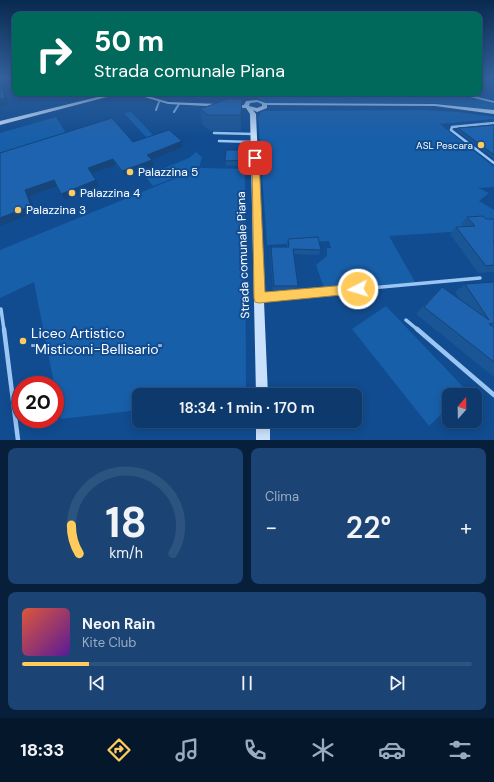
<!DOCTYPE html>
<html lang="it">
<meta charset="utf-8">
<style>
body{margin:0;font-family:"DM Sans",sans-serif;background:#1b4474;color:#f1f3f6;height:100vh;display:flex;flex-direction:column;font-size:15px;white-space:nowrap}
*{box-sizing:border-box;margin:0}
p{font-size:13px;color:#9aacc2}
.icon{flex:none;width:22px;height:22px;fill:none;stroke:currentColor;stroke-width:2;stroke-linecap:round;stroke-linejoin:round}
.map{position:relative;height:440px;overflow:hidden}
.drawer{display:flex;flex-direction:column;gap:8px;padding:8px;background:#071f3b;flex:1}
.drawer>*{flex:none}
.top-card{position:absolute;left:12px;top:12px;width:470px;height:84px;border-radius:8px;box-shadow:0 2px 10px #0003,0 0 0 1px #2d537f;background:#00695c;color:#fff;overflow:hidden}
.needle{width:26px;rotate:20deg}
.tools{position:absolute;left:442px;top:388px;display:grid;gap:8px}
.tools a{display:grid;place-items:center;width:40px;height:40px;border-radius:8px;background:#0d396c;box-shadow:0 2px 10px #0003,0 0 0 1px #2d537f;font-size:20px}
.speed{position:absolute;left:12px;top:376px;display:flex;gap:8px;font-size:20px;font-weight:700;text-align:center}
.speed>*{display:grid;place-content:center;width:52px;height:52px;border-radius:50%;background:#0d396c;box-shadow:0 2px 10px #0003,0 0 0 1px #2d537f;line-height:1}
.speed .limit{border:6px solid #d22;background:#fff;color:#111}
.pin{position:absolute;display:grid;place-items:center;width:34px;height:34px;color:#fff;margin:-17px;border-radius:8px;box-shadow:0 2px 6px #0006}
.me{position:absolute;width:44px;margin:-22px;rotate:265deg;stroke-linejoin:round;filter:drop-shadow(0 0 3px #0008)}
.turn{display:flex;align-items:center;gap:14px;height:84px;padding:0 16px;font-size:18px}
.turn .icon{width:52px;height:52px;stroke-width:2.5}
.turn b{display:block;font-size:28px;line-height:34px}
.big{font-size:30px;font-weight:600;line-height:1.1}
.drawer .tile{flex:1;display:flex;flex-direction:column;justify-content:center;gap:6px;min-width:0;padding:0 14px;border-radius:8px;background:#1b4474}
.drawer .dial{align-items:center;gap:0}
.dial svg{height:104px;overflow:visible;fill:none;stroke:#2d537f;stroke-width:7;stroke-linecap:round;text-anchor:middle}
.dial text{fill:#f1f3f6;stroke:none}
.song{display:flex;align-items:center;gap:12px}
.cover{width:48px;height:48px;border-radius:6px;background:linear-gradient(135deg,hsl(10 70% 55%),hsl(270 70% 35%))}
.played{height:4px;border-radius:2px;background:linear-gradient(90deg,#ffcb5c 15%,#2d537f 15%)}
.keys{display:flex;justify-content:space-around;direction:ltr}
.heat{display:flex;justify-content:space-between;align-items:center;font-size:22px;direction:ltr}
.drawer .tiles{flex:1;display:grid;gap:8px;grid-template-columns:1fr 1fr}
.tile:last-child{grid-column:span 2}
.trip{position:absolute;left:132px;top:388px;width:230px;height:40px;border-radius:8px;background:#0d396c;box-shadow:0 2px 10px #0003,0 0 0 1px #2d537f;font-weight:600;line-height:40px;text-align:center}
.tabs{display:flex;height:64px;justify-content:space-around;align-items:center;background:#05172b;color:#9aacc2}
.tabs .icon{width:28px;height:28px}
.tabs .current{color:#ffcb5c}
.tabs b{font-size:18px;color:#f1f3f6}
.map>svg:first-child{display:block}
.green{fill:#185faa}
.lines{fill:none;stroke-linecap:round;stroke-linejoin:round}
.lane-far3{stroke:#9bc5f3;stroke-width:2}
.lane-far2{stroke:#9bc5f3;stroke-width:2.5}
.lane-far1{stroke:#9bc5f3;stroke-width:3.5}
.lane{stroke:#9bc5f3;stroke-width:4.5}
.secondary{fill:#cae1fc;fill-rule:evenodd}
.wall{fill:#1a5596}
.shaded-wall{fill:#15457a}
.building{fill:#1e63af;stroke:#15457a}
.route{fill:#ffcb5c;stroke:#a6843c}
.poi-dot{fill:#ffcb5c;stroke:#114c90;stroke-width:1.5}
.labels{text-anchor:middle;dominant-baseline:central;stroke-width:4;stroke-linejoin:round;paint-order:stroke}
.far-poi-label{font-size:10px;fill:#fff;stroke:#114c90;text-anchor:end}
.poi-label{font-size:12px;fill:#fff;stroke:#114c90;text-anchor:start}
.street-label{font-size:12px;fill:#fff;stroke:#114c90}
.near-poi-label{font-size:14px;fill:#fff;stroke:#114c90;text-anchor:start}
</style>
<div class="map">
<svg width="494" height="440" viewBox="0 0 494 440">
<rect width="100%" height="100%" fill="#114c90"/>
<path class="green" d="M257,93H450L494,104V110L434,103H267L257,98Z
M423,110L458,112L494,117V119L440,124L494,167V187L478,188L489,193L479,201L494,210V220L462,224L466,231L389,236L415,282L325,291L316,265L327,256V248H331L329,241L267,245L258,116H260V113L264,111Z
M131,112L155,137L148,139L124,113Z
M56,117L66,133L0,153V133Z
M196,152L202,157L199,168L153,186L145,176L189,158Z
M201,168L245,169L246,395H139V410L61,419L34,282L0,298V250Z
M386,306L466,390L461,395H449V407L429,426L352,329Z"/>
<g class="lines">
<path class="lane-far3" d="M458,93L494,102
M156,110L159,102
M174,112L179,104"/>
<path class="lane-far2" d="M494,123L452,127L451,130L494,163
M214,133L254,134
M219,141L254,142"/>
<path class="lane-far1" d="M261,298L480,278
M1,309L4,330
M406,320L418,330"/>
<path class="lane" d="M4,329L18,440
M417,329L494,395"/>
<path class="secondary" d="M114,93H122L0,125V121Z
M131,93H138L168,102L244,105L246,101L257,100L266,103L435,104L494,110V114L435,106L267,105V108L257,112L253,110L256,114L268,395H256L250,114L246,108L168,104ZM257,102L262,104V106L257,108L249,106L250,103Z
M256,421H270V440H256Z"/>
</g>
<path class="wall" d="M488,77H494V89L482,86Z
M203,93H216L215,96H203Z
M242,99L241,131H210L202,124L200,109Z
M494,125V159L457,131L458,128Z
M182,141L183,147L151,160L154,166L125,177L116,165L92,174L99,187L65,200L61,194L57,187L30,196L36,212L0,153L133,142Z
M246,150V165L226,166L225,161Z
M467,217L486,219H494V272L478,273L450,234L456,227H464L461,224Z
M288,239L321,250L319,255L294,254L298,286L297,291L273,290L270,252L271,247H287V244Z
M494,282V377L416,314L434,295L442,287L460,300L455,292L465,284Z"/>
<path class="shaded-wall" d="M0,77L9,104L0,107Z
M66,93H75L67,95Z
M242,99V114L241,131V115Z
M182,141L183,147L149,161L147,155Z
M113,159L116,165L91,174L88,168Z
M152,160L154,166L125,177L122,171Z
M54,180L58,186L30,196L36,212L0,226V218L25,190Z
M96,180L99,187L65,200L61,194Z"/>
<path class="building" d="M488,77H494V81L487,79Z
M0,81L5,98L0,99Z
M227,99H242L241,115H208L200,109Z
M112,118L133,142L169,130L182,141L147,155L152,160L122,171L113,159L88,168L96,180L61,194L54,180L25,190L31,206L0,218V153Z
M494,125V155L458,128Z
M226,150H246V160L225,161Z
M483,216L486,219H494V241H493L494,242V265L486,266L456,227L475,226L467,217Z
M318,237L321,250L293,249L298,286H274L271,247H289L288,239Z
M494,282V323L489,324L494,327V362L424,307L442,287L489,320L465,284Z"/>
<linearGradient id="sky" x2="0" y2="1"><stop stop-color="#092a4f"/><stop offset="0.56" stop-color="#32619c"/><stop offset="1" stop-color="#32619c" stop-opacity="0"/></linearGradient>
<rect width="494" height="138" fill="url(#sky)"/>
<path class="route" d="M252,156L259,158L265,292L358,284L362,286L363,289L362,293L259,303L255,302L254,298Z"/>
<g class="poi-dot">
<circle cx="481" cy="145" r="4"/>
<circle cx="130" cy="172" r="4"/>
<circle cx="72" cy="193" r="4"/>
<circle cx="18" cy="210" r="4"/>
<circle cx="23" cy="341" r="4"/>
</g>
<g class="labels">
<g class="far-poi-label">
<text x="473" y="145">ASL Pescara</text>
</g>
<g class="poi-label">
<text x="138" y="172">Palazzina 5</text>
<text x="80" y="193">Palazzina 4</text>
<text x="26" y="210">Palazzina 3</text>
</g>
<g class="street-label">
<text transform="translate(243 255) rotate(-92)">Strada comunale Piana</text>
</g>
<g class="near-poi-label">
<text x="31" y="333">Liceo Artistico<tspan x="31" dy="16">"Misticoni-Bellisario"</tspan></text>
</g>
</g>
</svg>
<div class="tools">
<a><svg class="needle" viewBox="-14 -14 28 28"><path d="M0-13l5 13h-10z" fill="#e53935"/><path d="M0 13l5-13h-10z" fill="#9aacc2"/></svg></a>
</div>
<div class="speed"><div class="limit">20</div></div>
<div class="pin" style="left:255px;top:158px;background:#d93025"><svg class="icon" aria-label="arrive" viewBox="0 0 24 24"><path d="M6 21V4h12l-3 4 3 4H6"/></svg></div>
<svg class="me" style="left:358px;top:289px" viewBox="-20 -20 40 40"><circle r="17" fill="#ffcb5c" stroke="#fff" stroke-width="3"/><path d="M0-11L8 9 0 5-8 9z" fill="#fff"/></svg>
<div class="trip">18:34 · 1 min · 170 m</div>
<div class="top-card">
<div class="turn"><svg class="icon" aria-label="right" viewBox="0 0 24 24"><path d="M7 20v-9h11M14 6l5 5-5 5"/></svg><div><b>50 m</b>Strada comunale Piana</div></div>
</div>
</div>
<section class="drawer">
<div class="tiles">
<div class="tile dial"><svg viewBox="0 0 100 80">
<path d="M14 69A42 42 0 1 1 86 69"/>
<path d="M14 69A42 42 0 0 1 8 47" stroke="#ffcb5c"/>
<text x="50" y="56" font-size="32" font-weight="700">18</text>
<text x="50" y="72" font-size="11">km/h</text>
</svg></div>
<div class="tile"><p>Clima</p>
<div class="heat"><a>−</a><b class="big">22°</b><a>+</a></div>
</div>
<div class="tile">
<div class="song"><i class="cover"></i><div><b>Neon Rain</b><p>Kite Club</p></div></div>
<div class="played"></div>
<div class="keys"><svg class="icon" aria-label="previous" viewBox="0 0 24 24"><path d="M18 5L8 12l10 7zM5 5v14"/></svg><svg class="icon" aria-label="pause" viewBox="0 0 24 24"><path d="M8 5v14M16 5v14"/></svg><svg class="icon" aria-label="next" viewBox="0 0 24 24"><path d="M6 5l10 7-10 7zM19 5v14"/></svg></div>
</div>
</div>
</section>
<nav class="tabs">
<b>18:33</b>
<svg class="icon current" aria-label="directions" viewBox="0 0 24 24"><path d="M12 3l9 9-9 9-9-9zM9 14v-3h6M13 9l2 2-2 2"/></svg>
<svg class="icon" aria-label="music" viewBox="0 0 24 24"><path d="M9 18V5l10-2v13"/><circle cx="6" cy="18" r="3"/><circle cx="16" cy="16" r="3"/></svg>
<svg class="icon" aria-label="phone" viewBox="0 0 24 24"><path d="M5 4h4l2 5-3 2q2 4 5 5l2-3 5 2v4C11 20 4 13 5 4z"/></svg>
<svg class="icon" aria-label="climate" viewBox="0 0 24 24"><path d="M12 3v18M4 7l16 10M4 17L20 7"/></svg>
<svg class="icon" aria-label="car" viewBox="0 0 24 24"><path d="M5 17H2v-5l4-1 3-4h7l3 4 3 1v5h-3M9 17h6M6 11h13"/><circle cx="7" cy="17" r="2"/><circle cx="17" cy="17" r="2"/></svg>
<svg class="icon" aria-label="filters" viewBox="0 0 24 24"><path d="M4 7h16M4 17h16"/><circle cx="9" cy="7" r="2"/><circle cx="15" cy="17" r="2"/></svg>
</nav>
